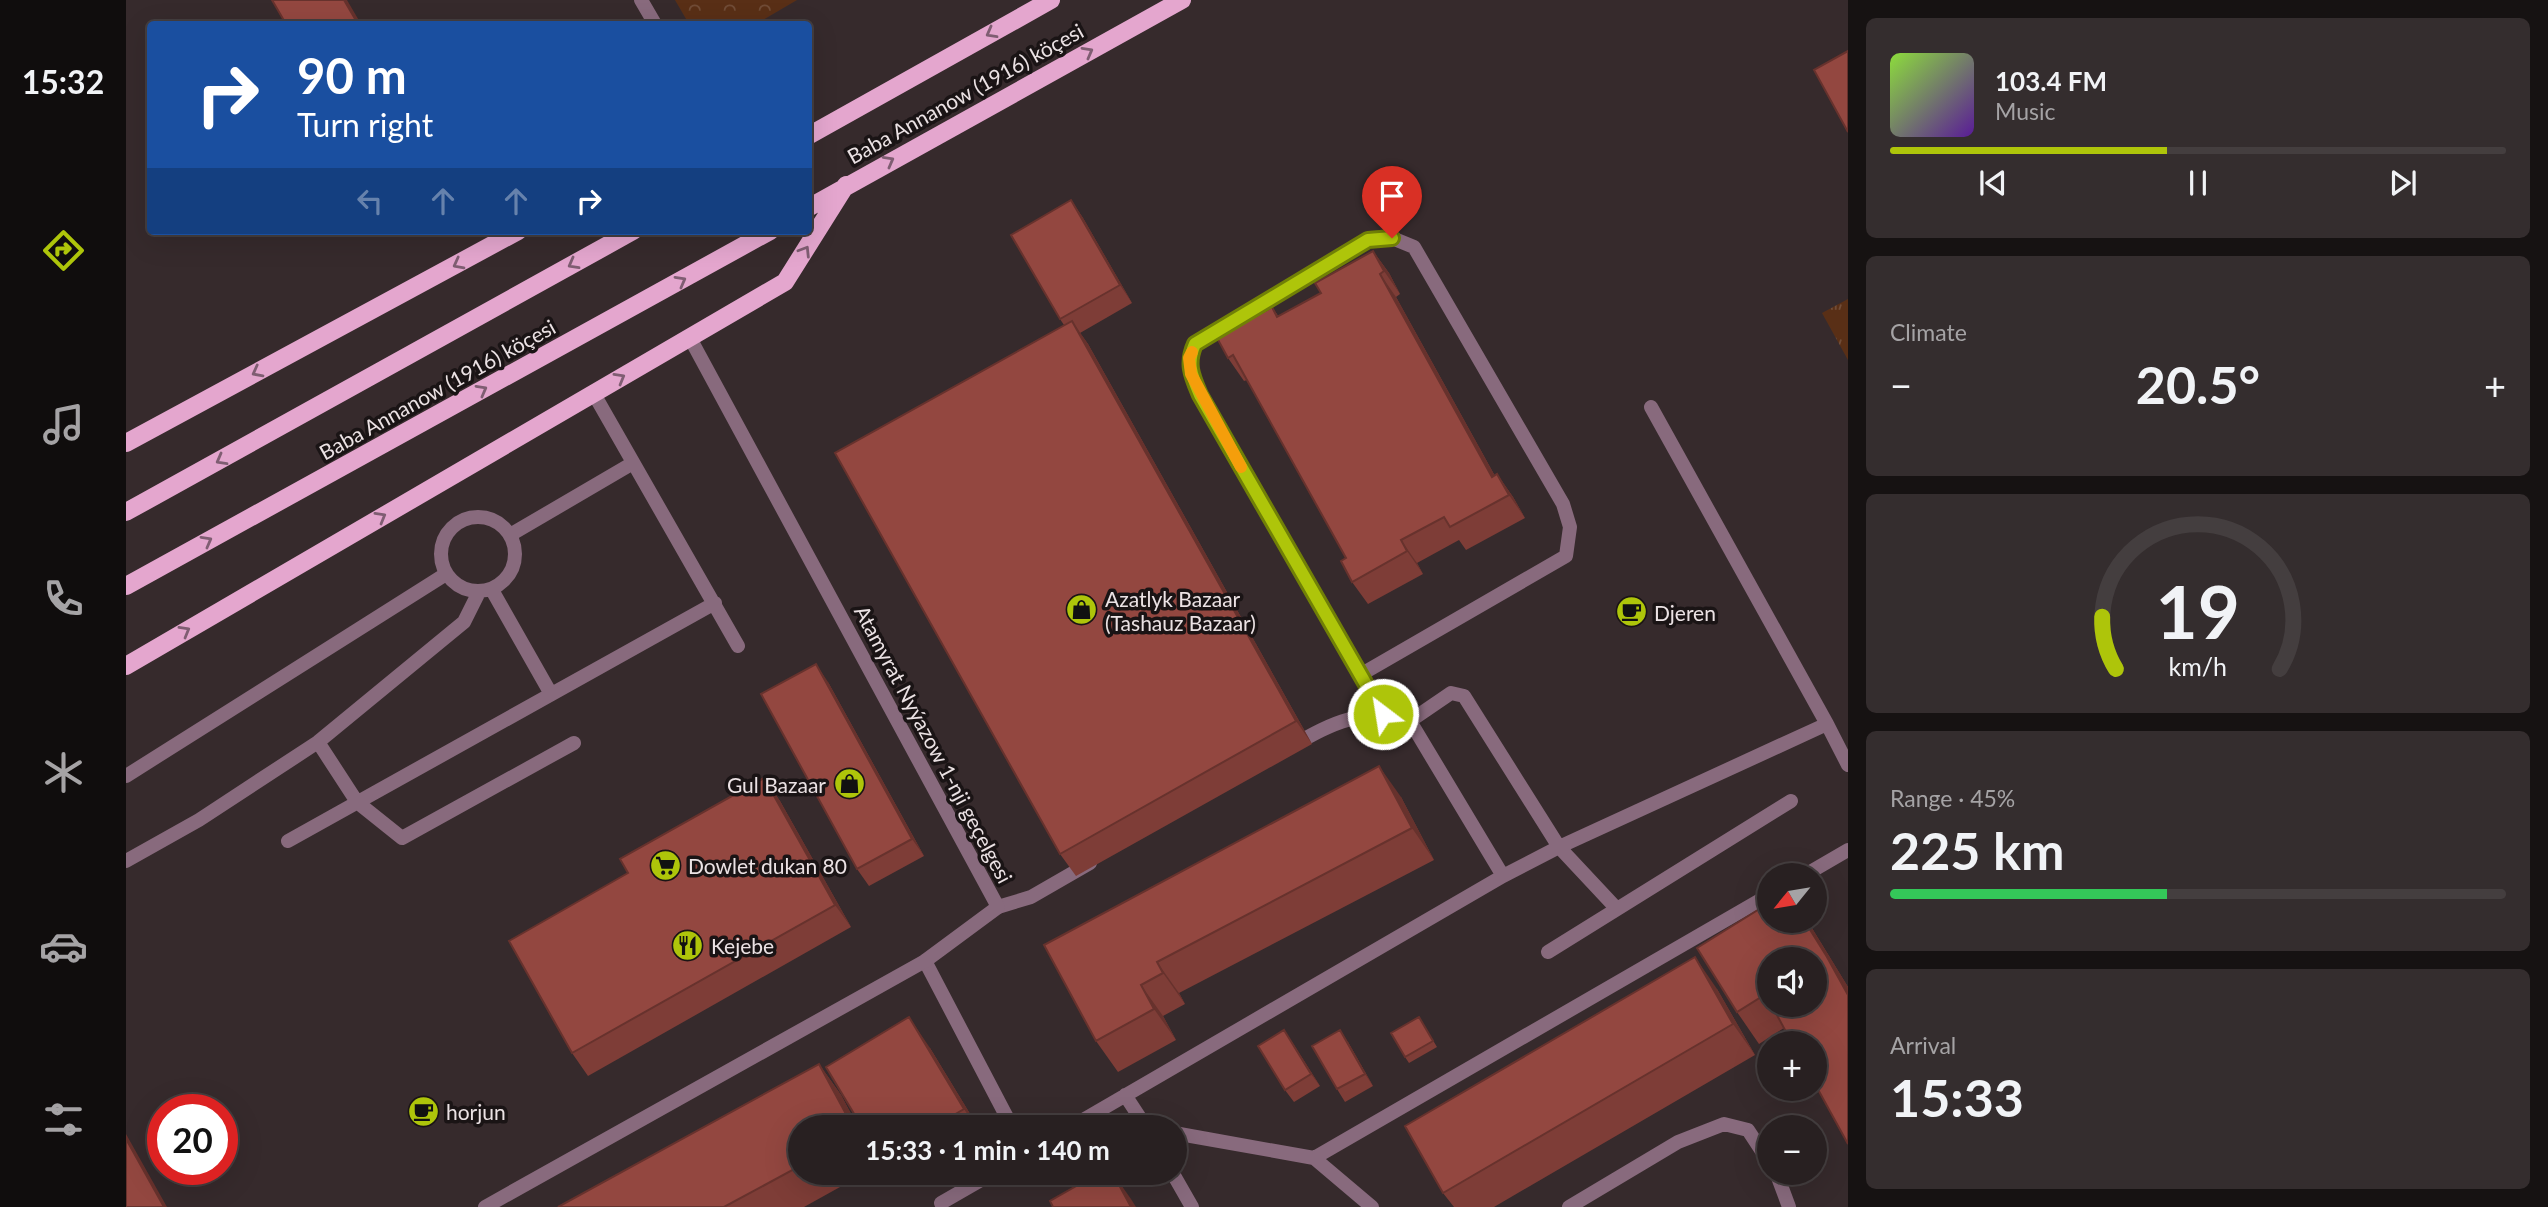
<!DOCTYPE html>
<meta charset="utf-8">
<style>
body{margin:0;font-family:Lato,sans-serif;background:#342d2e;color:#f1f3f6;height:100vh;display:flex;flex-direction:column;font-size:26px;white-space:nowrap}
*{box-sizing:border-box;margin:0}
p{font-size:23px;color:#a5a3a5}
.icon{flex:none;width:38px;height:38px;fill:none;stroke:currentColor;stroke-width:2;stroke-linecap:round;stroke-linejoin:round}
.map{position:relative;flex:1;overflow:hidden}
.details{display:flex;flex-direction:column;gap:18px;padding:18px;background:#161212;width:700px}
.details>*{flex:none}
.banner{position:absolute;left:21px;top:21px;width:665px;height:214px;border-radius:7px;box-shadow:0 7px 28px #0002,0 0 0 2px #443e3f;background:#1a4fa0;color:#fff;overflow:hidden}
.needle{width:46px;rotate:240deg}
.tools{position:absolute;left:1631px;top:863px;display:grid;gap:14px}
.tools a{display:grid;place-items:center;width:70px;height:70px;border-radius:50%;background:#282021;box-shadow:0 7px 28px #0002,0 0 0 2px #443e3f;font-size:35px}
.speed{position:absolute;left:21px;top:1094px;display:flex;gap:14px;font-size:35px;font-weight:700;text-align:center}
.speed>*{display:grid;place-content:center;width:91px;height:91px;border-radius:50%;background:#282021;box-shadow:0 7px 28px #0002,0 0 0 2px #443e3f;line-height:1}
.speed .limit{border:10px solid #d22;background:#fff;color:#111}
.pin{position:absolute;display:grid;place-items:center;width:60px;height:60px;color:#fff;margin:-72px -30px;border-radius:50% 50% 50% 0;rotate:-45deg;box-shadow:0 0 7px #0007}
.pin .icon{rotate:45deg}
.me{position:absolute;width:77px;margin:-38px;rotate:329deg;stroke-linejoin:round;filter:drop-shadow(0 0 5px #0008)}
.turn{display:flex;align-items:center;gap:24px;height:147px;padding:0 35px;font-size:32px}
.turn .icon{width:91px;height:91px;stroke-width:2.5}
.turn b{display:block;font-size:49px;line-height:60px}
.lanes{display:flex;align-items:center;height:66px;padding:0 35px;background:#0003;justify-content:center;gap:35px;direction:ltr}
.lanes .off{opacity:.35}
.big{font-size:52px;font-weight:700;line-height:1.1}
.details .tile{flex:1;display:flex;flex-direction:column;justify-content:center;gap:10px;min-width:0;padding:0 24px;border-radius:10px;background:#342d2e}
.details .dial{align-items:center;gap:0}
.dial svg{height:182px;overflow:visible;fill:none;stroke:#443e3f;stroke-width:7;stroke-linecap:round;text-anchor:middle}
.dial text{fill:#f1f3f6;stroke:none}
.song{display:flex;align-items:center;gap:21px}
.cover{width:84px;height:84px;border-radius:10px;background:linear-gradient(135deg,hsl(90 70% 55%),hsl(270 70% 35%))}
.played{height:7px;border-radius:4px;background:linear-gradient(90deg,#aec50a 45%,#443e3f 45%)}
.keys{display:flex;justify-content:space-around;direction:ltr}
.heat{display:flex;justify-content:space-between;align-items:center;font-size:38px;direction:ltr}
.charge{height:10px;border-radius:5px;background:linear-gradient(90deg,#34c759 45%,#443e3f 0)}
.trip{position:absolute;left:662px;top:1115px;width:399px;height:70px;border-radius:35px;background:#282021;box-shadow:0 7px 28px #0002,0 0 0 2px #443e3f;font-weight:700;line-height:70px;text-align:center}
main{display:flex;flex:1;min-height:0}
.menu{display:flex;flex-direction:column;width:126px;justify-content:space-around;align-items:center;background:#100d0d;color:#a5a3a5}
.menu .icon{width:49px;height:49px}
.menu .active{color:#aec50a}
.menu b{font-size:32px;color:#f1f3f6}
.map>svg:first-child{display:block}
.grass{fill:url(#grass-tufts)}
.forest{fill:url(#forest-crowns)}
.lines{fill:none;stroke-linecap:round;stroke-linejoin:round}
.lane{stroke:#886a7d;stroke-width:14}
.street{stroke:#886a7d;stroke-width:14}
.primary{stroke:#e4a6ce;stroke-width:18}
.wall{fill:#7e3d37;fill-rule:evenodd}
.shaded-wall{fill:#67322d}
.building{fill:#934740;stroke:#67322d;stroke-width:2}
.oneway{stroke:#7f5d72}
.route-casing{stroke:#718006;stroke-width:18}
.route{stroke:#aec50a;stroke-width:12}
.slow{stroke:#f59e0b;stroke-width:12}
.labels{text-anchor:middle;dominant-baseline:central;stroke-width:7;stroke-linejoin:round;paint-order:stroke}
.street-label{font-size:21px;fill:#ebe2e4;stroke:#1a1415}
.poi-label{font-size:21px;fill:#ebe2e4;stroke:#1a1415;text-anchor:start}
</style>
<main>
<nav class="menu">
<b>15:32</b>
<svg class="icon active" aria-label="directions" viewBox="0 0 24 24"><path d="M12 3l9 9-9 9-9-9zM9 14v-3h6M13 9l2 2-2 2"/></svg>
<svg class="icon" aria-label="music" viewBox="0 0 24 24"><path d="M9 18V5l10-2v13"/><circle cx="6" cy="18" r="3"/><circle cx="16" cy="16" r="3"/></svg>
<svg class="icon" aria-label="phone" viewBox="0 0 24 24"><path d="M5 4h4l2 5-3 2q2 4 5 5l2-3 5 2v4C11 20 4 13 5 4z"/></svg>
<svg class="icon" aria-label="climate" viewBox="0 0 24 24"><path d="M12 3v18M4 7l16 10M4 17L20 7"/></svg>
<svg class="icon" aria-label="car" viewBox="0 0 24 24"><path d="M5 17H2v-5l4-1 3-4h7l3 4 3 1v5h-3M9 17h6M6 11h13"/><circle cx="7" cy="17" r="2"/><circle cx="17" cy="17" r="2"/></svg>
<svg class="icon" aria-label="filters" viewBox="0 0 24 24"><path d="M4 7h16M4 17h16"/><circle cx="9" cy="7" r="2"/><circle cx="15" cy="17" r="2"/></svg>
</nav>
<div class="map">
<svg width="1722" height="1207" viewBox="0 0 1722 1207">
<defs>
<pattern id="grass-tufts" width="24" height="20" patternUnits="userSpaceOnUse" patternTransform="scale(1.75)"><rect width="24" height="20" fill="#592f16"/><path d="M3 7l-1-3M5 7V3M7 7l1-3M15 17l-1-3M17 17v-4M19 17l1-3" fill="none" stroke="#714d38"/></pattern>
<pattern id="forest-crowns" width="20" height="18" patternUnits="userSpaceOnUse" patternTransform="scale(1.75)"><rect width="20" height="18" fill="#592f16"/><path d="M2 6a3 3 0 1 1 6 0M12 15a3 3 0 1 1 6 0" fill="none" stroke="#714d38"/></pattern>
</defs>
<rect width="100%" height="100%" fill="#362a2c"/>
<path class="grass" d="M1722,299V360L1696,313Z"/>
<path class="forest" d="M549,0H671L630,24H563Z"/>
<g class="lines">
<path class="lane" d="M468,394L612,646
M1525,407L1701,724
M315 554a37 37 0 1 1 74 0a37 37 0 1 1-74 0Z
M384,535L507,463
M366,590L425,694
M1234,675L1440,556L1444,527L1437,504L1288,247L1266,238L1242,240L1069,344C1060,364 1066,376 1074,395L1234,675L1257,714
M1284,721L1325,693L1338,696L1433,847L1491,909
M192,742L231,802L276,838L448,743
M1166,746C1208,722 1235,708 1284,721L1377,876
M0,776L320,574
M162,841L589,603
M0,861L73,820L192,742L338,622L353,592
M1679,875L1722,850
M872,907L905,897L964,863
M1422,952L1665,801
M799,961L886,1127
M999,1095L1020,1127
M945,1127L1377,876L1433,847L1701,724L1722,765
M1048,1133L1188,1158L1246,1207
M1188,1158L1643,895
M1046,1172L1066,1207
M1650,1172L1663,1207
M815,1203L869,1172
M1443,1207L1552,1142L1598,1124L1622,1130L1643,1162"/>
<path class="street" d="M515,0L529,24
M359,1207L799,961L872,907L564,338"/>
<path class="primary" d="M682,136L925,0
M682,208L1056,0
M0,443L392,231
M0,512L507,231
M0,586L644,231
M0,666L659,282L720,185"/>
</g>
<path class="wall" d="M945,200L957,218L1006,303L954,333L962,344L1186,744L950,876L934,854L938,325L934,319Z
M1247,251L1263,273L1274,294L1270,297L1369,476L1371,474L1387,497L1399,518L1340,550L1333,540L1291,563L1297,574L1242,604L1226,582L1220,558L1121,380L1118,381L1102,358L1146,307L1153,317L1195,293Z
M702,682L798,856L743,886L731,869Z
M638,778L654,801L725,927L462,1076L446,1053L502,873Z
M1275,797L1308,860L1053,993L1059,1004L1037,1016L1050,1040L992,1072L970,1041L918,945Z
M1643,903V920H1681L1722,987V1144L1689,1084V1043H1666L1658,1028L1633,1044L1611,1012L1571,948ZM1643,959H1689V1004H1643Z
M1591,989L1629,1055L1368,1207H1328L1317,1193Z
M1293,1017L1311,1047L1283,1063L1279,1057Z
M1166,1042L1194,1086L1168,1102L1159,1090Z
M1222,1042L1247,1086L1219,1102L1211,1089Z
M804,1048L852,1127H736Z
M693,1064L715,1095L732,1127H674V1172H741L678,1207H432Z"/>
<path class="shaded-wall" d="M218,0H221L235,24H232Z
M945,200L957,218L1006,303L994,285Z
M1247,251L1263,273L1274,294L1258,271Z
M1254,274L1270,297L1380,496L1366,477Z
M946,321L962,344L1186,744L1170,721Z
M1371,474L1387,497L1399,518L1383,495Z
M1275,540L1291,563L1297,574L1281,551Z
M690,664L702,682L798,856L786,839Z
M1253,766L1275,797L1308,860L1286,828Z
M638,778L654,801L725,927L709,905Z
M1678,920H1681L1722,987V995Z
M1569,957L1591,989L1629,1055L1607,1024Z
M1031,962L1053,993L1059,1004L1037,973Z
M1015,985L1037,1016L1050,1040L1028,1009Z
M783,1017L804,1048L852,1127H850L838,1109Z
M1158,1030L1166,1042L1194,1086L1185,1074Z
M1214,1030L1222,1042L1247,1086L1239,1074Z
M693,1064L715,1095L732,1127H727Z
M0,1134L41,1207H38L0,1139Z
M986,1172L1005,1199L1010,1207H1005Z"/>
<path class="building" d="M146,0H218L232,24H160Z
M1722,51V132L1688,70Z
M945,200L994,285L934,319L885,235Z
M1247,251L1258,271L1254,274L1366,477L1371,474L1383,495L1324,527L1318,517L1275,540L1281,551L1226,582L1215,561L1220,558L1107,355L1102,358L1091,338L1146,307L1151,317L1195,293L1189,283Z
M946,321L1170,721L934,854L709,453Z
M690,664L786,839L731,869L635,694Z
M1253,766L1286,828L1031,962L1037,973L1015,985L1028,1009L970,1041L918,945Z
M638,778L709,905L446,1053L383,941L502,873L494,859Z
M1643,903V920H1678L1701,957L1722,995V1144L1689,1084V1043H1666L1645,1004H1689V959H1643V1001L1640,994L1611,1012L1571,948Z
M1569,957L1607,1024L1317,1193L1279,1126Z
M783,1017L838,1109L807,1127H775L770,1119L757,1127H736L700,1067Z
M1293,1017L1307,1041L1279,1057L1265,1033Z
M1158,1030L1185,1074L1159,1090L1132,1046Z
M1214,1030L1239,1074L1211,1089L1186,1046Z
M693,1064L727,1127H674V1166L598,1207H432Z
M0,1139L38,1207H0Z
M975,1172H986L1005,1207H927L924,1201Z"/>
<defs><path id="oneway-chevron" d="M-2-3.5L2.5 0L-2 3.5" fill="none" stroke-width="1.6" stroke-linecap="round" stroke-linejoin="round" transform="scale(1.75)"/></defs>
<g class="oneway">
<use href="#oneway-chevron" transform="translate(865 33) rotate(151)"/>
<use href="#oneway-chevron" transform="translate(962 52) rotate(-29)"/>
<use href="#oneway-chevron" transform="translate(763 161) rotate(-29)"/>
<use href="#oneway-chevron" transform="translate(679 251) rotate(-58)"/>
<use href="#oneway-chevron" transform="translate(332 264) rotate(152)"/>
<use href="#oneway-chevron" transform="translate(447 264) rotate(151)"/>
<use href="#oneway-chevron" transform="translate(555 281) rotate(-29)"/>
<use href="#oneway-chevron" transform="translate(131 372) rotate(152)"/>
<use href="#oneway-chevron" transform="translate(494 378) rotate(-30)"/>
<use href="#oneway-chevron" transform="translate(356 390) rotate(-29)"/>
<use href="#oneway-chevron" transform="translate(95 460) rotate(151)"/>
<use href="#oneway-chevron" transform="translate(255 517) rotate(-30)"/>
<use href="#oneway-chevron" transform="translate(81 541) rotate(-29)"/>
<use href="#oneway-chevron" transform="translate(59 631) rotate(-30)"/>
</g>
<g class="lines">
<defs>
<path id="route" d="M1257,714L1074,395C1066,376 1060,364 1069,344L1242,240L1266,238"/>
</defs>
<use href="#route" class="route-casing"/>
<use href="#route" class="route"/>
<path class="slow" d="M1066,352L1063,358L1065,374L1115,467"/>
</g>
<defs>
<symbol id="shop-disc" viewBox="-11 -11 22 22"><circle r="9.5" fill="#aec50a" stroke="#1a1415"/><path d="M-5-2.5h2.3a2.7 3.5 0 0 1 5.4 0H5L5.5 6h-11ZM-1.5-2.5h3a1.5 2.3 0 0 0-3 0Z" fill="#111"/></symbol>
<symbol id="cafe-disc" viewBox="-11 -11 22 22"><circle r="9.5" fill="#aec50a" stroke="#1a1415"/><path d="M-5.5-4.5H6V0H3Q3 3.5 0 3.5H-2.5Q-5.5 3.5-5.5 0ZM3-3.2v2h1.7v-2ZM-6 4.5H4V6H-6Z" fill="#111"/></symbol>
<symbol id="supermarket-disc" viewBox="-11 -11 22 22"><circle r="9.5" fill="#aec50a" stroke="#1a1415"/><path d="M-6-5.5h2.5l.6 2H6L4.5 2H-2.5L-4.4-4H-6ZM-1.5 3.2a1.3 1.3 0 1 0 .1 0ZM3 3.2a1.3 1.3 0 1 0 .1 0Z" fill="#111"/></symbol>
<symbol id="restaurant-disc" viewBox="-11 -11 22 22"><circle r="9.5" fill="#aec50a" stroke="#1a1415"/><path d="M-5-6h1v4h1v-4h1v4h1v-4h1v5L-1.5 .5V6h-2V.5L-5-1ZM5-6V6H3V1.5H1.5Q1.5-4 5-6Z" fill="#111"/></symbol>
</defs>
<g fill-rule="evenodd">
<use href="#shop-disc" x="938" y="592" width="35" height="35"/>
<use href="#cafe-disc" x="1488" y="594" width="35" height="35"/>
<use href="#shop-disc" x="706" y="766" width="35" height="35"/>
<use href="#supermarket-disc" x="522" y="848" width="35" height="35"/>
<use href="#restaurant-disc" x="544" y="928" width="35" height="35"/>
<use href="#cafe-disc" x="280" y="1094" width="35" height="35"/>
</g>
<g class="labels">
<g class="street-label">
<text transform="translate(839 93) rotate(-29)">Baba Annanow (1916) köçesi</text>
<text transform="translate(311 389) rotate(-29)">Baba Annanow (1916) köçesi</text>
<text transform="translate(808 744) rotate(62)">Atamyrat Nyýazow 1-nji geçelgesi</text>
</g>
<g class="poi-label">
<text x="979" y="598">Azatlyk Bazaar<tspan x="979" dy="24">(Tashauz Bazaar)</tspan></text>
<text x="1528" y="612">Djeren</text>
<text x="700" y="784" text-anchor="end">Gul Bazaar</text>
<text x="562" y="865">Dowlet dukan 80</text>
<text x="585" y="945">Kejebe</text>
<text x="320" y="1111">horjun</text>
</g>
</g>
</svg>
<div class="tools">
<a><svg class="needle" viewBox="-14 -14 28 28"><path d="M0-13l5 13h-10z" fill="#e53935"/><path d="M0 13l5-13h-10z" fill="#a5a3a5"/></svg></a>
<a><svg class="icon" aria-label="sound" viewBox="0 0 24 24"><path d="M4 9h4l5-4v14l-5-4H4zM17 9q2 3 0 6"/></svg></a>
<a>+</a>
<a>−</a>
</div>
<div class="speed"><div class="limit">20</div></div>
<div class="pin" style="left:1266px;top:238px;background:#d93025"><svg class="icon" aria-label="arrive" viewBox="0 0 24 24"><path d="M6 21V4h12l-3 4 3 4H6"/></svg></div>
<svg class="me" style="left:1257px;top:714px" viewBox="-20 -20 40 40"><circle r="17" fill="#aec50a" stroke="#fff" stroke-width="3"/><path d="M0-11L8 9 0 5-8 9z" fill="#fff"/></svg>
<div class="trip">15:33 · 1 min · 140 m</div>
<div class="banner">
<div class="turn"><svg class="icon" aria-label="right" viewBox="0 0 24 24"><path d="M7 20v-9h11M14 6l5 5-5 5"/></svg><div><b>90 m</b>Turn right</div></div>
<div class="lanes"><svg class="icon off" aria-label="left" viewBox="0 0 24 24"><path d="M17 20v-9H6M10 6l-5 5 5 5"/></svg><svg class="icon off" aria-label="ahead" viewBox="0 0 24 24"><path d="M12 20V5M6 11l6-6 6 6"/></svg><svg class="icon off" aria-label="ahead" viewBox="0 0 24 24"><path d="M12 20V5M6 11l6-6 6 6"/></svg><svg class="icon" aria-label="right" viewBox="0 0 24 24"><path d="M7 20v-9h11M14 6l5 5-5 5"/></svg></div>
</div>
</div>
<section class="details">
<div class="tile">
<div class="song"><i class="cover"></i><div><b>103.4 FM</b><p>Music</p></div></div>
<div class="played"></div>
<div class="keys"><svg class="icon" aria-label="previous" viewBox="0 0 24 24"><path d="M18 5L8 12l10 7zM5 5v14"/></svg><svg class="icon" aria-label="pause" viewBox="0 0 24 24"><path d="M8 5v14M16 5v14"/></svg><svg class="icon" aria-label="next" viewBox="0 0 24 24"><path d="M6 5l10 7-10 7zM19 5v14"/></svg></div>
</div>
<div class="tile"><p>Climate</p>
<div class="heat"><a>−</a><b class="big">20.5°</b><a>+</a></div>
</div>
<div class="tile dial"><svg viewBox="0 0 100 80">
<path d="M14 69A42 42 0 1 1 86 69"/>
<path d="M14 69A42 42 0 0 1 8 46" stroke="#aec50a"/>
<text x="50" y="56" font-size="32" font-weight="700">19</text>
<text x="50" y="72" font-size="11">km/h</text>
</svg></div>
<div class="tile"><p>Range · 45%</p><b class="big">225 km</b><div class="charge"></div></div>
<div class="tile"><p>Arrival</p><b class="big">15:33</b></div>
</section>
</main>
